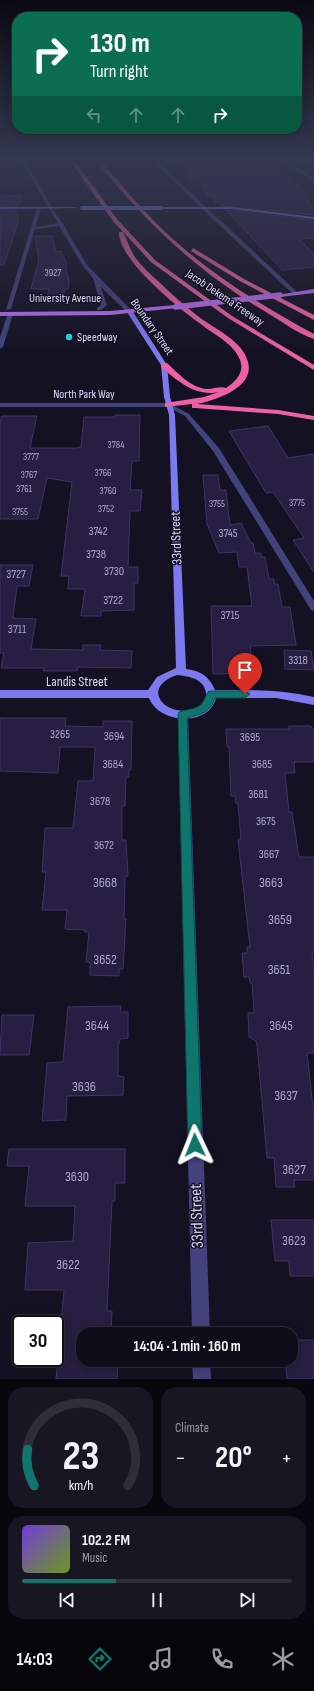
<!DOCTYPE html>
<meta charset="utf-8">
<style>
body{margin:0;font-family:"Sofia Sans Condensed",sans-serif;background:#181623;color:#f1f3f6;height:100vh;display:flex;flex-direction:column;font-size:15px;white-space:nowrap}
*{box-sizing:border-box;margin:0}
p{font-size:13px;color:#9b9ca2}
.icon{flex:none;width:22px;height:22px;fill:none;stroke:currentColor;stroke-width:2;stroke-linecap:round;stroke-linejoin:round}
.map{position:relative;height:1379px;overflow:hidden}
.details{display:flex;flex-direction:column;gap:8px;padding:8px;background:#08070e;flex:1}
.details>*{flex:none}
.top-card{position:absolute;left:12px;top:12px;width:290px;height:122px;border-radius:16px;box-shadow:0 2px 10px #0003,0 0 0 1px #2f2d39;background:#0b6e4f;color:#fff;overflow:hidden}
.speed{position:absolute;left:12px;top:1315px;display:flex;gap:8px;font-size:20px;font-weight:700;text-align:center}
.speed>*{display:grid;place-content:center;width:52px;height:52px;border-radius:50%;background:#0f0d1a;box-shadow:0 2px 10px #0003,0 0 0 1px #2f2d39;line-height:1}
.speed .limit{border:2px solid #111;border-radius:6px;background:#fff;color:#111}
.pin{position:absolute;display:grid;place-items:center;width:34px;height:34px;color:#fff;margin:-41px -17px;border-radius:50% 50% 50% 0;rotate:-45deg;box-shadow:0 0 4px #0007}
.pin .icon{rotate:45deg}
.me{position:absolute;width:44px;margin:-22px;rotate:358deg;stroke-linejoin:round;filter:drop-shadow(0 0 3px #0008)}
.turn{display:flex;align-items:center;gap:14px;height:84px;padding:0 12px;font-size:18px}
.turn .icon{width:52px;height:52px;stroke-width:2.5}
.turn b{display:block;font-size:28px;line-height:34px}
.lanes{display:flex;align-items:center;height:38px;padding:0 12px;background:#0003;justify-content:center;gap:20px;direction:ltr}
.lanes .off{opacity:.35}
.big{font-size:30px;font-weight:700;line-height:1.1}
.details .widget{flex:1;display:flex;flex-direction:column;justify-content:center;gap:6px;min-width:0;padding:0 14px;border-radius:16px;background:#181623}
.details .dial{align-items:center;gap:0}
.dial svg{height:104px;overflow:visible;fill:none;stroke:#2f2d39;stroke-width:7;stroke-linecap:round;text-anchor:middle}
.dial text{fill:#f1f3f6;stroke:none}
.song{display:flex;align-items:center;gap:12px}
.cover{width:48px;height:48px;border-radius:6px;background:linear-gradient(135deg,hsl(260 70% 55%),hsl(80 70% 35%))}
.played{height:4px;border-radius:2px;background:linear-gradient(90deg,#0f766e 35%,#2f2d39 35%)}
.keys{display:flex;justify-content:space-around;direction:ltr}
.heat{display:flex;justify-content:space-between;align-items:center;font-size:22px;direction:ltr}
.details .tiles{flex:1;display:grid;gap:8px;grid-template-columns:1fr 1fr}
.widget:last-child{grid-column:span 2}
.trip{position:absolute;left:76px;top:1327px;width:222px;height:40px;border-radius:16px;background:#0f0d1a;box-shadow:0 2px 10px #0003,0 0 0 1px #2f2d39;font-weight:700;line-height:40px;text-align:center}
.tab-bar{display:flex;height:64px;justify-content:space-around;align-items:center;background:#06050a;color:#9b9ca2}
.tab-bar .icon{width:28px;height:28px}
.tab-bar .current{color:#0f766e}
.tab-bar b{font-size:18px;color:#f1f3f6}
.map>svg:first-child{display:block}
.building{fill:#261f41;stroke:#3e346a}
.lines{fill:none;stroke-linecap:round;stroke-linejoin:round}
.minor{fill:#43427c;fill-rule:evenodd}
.tertiary{fill:#43427c;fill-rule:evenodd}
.secondary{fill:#7c7aee;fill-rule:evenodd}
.primary{fill:#bb6ced;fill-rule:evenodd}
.motorway{fill:#eb61a4;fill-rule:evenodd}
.secondary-bridge{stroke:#7c7aee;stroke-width:4}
.primary-bridge{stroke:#bb6ced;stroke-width:5.5}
.route{fill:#0f766e;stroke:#0a4d48}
.poi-dot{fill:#1ccfe1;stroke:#141122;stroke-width:1.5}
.labels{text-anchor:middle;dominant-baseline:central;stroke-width:3;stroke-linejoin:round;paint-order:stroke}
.far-number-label{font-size:10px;fill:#aea9cc}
.far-street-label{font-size:12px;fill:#dbd7fa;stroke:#141122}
.far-poi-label{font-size:12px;fill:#dbd7fa;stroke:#141122;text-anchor:start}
.number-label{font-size:12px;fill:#aea9cc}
.street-label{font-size:14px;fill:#dbd7fa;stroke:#141122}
.near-number-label{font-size:14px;fill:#aea9cc}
.near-street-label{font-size:17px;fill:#dbd7fa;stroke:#141122}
</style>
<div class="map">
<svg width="314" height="1379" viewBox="0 0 314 1379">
<rect width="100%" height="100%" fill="#141122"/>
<path class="building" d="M187,164L278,166L281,175H284L286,180H291L293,185H298L300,190H303L314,211V215L222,206L218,202H215L214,196H208L207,190H203L202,181H188Z
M0,196H22L18,206H0Z
M0,210H16L14,214H18V223L4,265H0Z
M226,210L314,220V238L299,239L314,254V267L282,270Z
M35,236H52L56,252L61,251L66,262V270L69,280L68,289H65L61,303H46L49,289H31L39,260Z
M115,415H140L139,461H132L130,490H142L140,511H130L128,567H138V583H134V610L101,611V616H81L85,589H68L69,576H61L72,482L47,478L38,519H0V423L2,416H37L30,448H77L81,447L84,417H115Z
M268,426L288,458L314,454V572L293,540L304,538L273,492L266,493L229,431Z
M203,475H218L220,490H226L230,525L241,523L251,543H253L255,553H261V557H265L269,579H274V584H278L282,607H290L296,645L250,646L254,673L213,674L211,606H252L247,567H239L237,552L219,553L207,524Z
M0,565H33L29,586H17L13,618L36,619L31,649L83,650V645H101L100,650L132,651L131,668L78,667L77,671H43L44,668H1L4,653H0Z
M284,650L311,651L314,670L285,669Z
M0,718H66L65,726L103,727V721H132L131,770H129V777H126L125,806H122V840H126L128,876L125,877L124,919H126L123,969H119V976L90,975V962H86L89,932H85V930L65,929L67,910H42L46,872H42L45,828H73L78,781H93L95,747H60L58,773L0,771Z
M289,726H311L312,729H314V762H294L295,773H285L289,812H292L299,857H314V953H312L314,973V1053H307L314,1117V1180H294L295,1187H276L274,1158H267L257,1045L256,1041L249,1037L248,1013H254L252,983H250L249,977H244L242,953H247V947H250L238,840H241L238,803H236L235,796H231L229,747H227L226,729H289Z
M121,1006L120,1012H128V1038L120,1039L119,1044H118V1076L124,1077L123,1095L67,1096L66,1120L42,1121L47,1063L63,1062L68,1007Z
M2,1015H34L29,1055H0Z
M9,1149H125V1183H115V1201H112L107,1311H112L111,1334H83V1360H118L117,1379H56L64,1290H25L28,1243L73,1241L75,1206H25L29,1166H7Z
M271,1220H314V1276H290L289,1261H275Z
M291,1340H314V1379H287L285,1360H291Z"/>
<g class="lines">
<path class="minor" d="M20,161H24L28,165L53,209L49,208L24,166Z
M153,161H314V163H289L314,178V181L284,163L158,162L297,292V294H293L201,208Z
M39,207L41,208L11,309L6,310L37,208Z
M8,313L13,314L3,347L0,349V337Z
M166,404H170L189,414L219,448L314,601V611L311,610L213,451L185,416L166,406Z
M183,711L187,712L188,715L210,1334H192L178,715L179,712Z
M192,1360H210L211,1379H193Z"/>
<path class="tertiary" d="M51,207L63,224L87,265L132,311V313H128L100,286L107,305L101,310H97V308L101,305L93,278L83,266L59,226L30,230L32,228L58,223L49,208Z
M0,403H168L171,405L168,407H0Z"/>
<path class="secondary" d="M0,207H75L77,208L0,209Z
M161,207H231L314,217V219L231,209H159Z
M130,310L133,312L167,365L170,397L175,415L186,669C200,670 210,677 215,690C249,690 281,689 314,697V705L276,698H216C209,727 159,724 149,698H0V690H148L157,677L176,668L169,415L164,397L161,365L127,312ZM177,675C190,676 207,680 206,696C205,701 203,704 199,706C171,723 136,689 177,675Z"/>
<path class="primary" d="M314,289V293L280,297L277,295Z
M175,305L178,307L177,308L110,315L0,316V312L110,311Z"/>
<path class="motorway" d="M70,161H75L117,219L155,260L232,316L314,365V370L228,318L151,262L113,221Z
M96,161H101C124,188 147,216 173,239C215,277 264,307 314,334V339C298,334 283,322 269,314C198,272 148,225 96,161Z
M119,232H123C127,239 129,247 133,254C139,264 149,273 158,281C171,294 185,306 199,317C215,329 243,341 248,362C255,388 215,400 197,404L278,410L314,416V420L278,414L195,408H192V404L165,407V403L204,397L219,392C195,397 178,381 161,367V363H167C178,373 191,388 207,389C213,389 221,386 226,388C235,382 245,373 240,360C234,343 211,333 198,322C177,307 118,259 119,232Z
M193,248L244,279L314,315V320L240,281L191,251Z"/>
<path class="secondary-bridge" d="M82,208H161"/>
<path class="primary-bridge" d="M175,307L280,295"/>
</g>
<linearGradient id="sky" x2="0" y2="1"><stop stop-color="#0b0913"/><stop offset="0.45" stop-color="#34384f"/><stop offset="1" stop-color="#34384f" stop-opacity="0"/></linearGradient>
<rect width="314" height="354" fill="url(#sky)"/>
<path class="route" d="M211,691H245L250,694L245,698H215C211,712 200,715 187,718L202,1145L200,1150L195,1152L190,1150L188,1145L178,715L179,712C199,706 199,712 208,692Z"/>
<circle class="poi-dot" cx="69" cy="337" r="4"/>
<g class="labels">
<g class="far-number-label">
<text x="53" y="273">3927</text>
<text x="116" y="445">3784</text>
<text x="31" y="457">3777</text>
<text x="103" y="473">3766</text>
<text x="29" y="475">3767</text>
<text x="24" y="489">3761</text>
<text x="108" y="491">3760</text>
<text x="297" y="503">3775</text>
<text x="217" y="504">3755</text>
<text x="106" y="509">3752</text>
<text x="20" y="512">3755</text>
</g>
<g class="far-street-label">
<text x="65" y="298">University Avenue</text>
<text transform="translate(225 298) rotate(34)">Jacob Dekema Freeway</text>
<text transform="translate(152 327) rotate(55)">Boundary Street</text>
<text x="84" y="394">North Park Way</text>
</g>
<g class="far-poi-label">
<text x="77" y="337">Speedway</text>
</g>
<g class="number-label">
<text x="98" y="531">3742</text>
<text x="228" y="533">3745</text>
<text x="96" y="554">3738</text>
<text x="114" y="571">3730</text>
<text x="16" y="574">3727</text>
<text x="113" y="600">3722</text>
<text x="230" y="615">3715</text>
<text x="17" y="629">3711</text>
<text x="298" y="660">3318</text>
<text x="60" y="734">3265</text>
<text x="114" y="736">3694</text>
<text x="250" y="737">3695</text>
<text x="113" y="764">3684</text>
<text x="262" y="764">3685</text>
<text x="258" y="794">3681</text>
<text x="100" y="801">3678</text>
<text x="266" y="821">3675</text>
<text x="104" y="845">3672</text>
<text x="269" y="854">3667</text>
</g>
<g class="street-label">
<text transform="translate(176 538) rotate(-92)">33rd Street</text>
<text x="77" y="681">Landis Street</text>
</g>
<g class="near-number-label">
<text x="105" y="882">3668</text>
<text x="271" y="882">3663</text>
<text x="280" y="919">3659</text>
<text x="105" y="959">3652</text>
<text x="279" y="969">3651</text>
<text x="97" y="1025">3644</text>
<text x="281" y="1025">3645</text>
<text x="84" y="1086">3636</text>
<text x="286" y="1095">3637</text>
<text x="294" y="1169">3627</text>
<text x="77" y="1176">3630</text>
<text x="294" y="1240">3623</text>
<text x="68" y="1264">3622</text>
</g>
<g class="near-street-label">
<text transform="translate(197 1216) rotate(-92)">33rd Street</text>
</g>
</g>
</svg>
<div class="speed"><div class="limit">30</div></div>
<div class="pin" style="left:245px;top:694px;background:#d93025"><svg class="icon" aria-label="arrive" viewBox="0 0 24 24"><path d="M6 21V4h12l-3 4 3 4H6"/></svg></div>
<svg class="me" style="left:195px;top:1145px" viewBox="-20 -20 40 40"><path d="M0-17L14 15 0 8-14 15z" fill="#0f766e" stroke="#fff" stroke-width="4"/></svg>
<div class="trip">14:04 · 1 min · 160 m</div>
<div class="top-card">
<div class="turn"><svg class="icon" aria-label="right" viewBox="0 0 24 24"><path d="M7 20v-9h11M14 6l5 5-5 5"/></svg><div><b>130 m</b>Turn right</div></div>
<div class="lanes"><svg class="icon off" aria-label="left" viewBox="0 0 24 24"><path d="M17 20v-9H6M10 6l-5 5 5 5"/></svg><svg class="icon off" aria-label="ahead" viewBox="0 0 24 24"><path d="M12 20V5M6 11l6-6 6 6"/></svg><svg class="icon off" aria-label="ahead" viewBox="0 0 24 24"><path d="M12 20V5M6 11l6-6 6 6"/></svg><svg class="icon" aria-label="right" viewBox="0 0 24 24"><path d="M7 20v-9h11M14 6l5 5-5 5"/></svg></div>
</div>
</div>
<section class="details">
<div class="tiles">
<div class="widget dial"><svg viewBox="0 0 100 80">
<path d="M14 69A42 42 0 1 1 86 69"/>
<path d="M14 69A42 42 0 0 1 9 41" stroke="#0f766e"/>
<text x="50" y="56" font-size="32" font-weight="700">23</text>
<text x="50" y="72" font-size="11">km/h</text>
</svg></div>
<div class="widget"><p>Climate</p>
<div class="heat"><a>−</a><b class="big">20°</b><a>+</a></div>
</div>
<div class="widget">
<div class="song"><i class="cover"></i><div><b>102.2 FM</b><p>Music</p></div></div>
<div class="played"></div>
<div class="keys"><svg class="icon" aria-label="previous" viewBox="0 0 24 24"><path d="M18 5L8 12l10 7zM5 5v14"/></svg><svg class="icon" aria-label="pause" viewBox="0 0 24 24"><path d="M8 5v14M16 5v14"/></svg><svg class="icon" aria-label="next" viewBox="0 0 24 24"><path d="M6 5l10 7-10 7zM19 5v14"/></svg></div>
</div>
</div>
</section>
<nav class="tab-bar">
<b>14:03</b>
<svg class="icon current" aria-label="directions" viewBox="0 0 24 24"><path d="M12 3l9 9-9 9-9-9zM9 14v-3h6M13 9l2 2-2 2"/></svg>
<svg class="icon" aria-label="music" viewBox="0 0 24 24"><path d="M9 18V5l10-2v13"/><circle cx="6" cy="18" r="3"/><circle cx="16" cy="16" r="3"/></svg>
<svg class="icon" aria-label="phone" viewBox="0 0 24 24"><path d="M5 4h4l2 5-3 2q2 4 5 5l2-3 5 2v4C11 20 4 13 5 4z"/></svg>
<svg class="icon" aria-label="climate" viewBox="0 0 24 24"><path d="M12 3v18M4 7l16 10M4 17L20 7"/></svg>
</nav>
